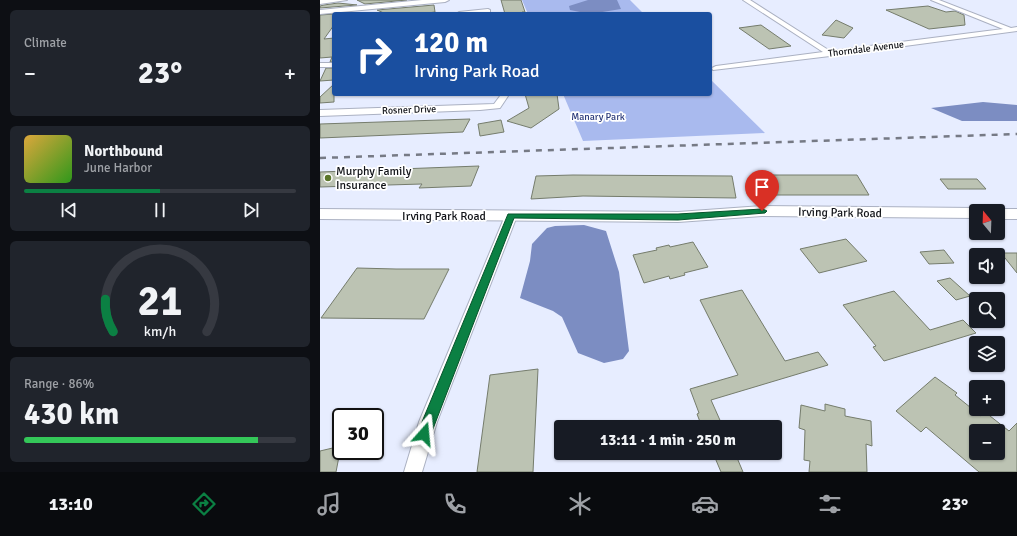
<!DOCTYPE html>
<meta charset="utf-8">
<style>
body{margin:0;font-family:Signika,sans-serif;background:#20242c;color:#f1f3f6;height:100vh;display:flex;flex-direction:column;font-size:15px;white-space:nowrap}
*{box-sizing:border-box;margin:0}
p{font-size:13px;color:#9ea1a6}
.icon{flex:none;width:22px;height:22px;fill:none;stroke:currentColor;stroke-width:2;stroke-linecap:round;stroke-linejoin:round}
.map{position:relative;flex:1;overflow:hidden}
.sheet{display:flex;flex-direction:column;gap:10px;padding:10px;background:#0d0f14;width:320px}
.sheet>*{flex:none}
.guide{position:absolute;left:12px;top:12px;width:380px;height:84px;border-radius:4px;box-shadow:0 1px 3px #0004;background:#1a4fa0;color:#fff;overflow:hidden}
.needle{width:26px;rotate:341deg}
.controls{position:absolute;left:649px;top:204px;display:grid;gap:8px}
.controls a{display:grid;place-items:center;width:36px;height:36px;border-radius:4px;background:#171b24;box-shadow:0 1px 3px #0004;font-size:20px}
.speed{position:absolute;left:12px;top:408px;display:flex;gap:8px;font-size:20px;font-weight:700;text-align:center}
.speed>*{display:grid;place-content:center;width:52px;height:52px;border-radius:50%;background:#171b24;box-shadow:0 1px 3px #0004;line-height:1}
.speed .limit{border:2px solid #111;border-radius:6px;background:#fff;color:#111}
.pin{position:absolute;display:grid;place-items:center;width:34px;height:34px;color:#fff;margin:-41px -17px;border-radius:50% 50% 50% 0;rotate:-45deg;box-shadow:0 0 4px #0007}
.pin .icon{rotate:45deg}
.me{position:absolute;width:44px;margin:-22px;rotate:18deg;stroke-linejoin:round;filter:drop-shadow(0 0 3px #0008)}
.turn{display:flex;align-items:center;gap:14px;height:84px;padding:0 16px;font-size:18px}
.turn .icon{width:52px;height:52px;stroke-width:2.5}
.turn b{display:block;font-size:28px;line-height:34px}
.big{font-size:30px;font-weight:700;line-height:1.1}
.sheet .tile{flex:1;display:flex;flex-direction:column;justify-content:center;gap:6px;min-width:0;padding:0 14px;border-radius:6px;background:#20242c}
.sheet .dial{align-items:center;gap:0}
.dial svg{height:104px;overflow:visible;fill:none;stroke:#363941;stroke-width:7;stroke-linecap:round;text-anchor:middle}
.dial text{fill:#f1f3f6;stroke:none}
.song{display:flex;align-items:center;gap:12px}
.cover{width:48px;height:48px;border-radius:6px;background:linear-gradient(135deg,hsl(40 70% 55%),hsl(110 70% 35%))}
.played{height:4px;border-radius:2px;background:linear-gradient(90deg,#0b8043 50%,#363941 50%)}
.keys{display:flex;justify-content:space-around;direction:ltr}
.heat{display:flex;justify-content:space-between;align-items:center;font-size:22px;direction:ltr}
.charge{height:6px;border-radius:3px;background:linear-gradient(90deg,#34c759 86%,#363941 0)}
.trip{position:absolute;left:234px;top:420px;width:228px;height:40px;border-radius:4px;background:#171b24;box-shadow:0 1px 3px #0004;font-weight:700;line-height:40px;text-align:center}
.tabs{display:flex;height:64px;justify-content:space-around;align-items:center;background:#090b0e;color:#9ea1a6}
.tabs .icon{width:28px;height:28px}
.tabs .selected{color:#0b8043}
.tabs b{font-size:18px;color:#f1f3f6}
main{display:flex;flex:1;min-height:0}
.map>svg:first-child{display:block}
.green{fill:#a9baee}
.water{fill:#7c8dc2}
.building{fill:#bcc3b3;stroke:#757c6c;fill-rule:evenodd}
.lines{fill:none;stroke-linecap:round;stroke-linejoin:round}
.street-casing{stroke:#abb1c2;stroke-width:2}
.secondary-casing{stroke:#abb1c2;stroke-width:2}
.street{fill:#fff;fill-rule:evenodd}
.secondary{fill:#fff;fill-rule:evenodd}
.rail{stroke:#767a85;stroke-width:2.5;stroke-dasharray:6 6;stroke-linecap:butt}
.route{fill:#0b8043;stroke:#07532c}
.poi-dot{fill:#5b762a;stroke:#fff;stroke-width:1.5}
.labels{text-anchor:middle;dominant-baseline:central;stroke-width:3.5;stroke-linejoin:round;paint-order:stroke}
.far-street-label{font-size:10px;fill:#101217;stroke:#fff}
.far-park-label{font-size:10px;fill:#293879;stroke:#fff}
.poi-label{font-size:12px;fill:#101217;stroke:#fff;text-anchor:start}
.street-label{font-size:12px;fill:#101217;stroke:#fff}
</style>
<main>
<section class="sheet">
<div class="tile"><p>Climate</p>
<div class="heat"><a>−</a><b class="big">23°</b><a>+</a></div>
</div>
<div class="tile">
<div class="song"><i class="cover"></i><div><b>Northbound</b><p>June Harbor</p></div></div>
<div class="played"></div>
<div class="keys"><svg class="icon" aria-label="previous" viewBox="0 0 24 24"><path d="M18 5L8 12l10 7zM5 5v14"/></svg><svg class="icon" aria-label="pause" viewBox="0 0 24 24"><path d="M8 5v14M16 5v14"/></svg><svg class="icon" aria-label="next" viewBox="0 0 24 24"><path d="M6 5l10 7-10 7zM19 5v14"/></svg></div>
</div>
<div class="tile dial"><svg viewBox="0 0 100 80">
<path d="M14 69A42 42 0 1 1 86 69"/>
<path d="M14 69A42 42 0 0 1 8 44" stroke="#0b8043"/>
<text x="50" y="56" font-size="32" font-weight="700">21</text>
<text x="50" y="72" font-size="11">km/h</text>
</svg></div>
<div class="tile"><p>Range · 86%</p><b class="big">430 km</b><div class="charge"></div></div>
</section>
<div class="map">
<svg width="697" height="472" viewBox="0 0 697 472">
<rect width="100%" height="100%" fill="#e7edff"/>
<path class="green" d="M202,0H310L324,14H208Z
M390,79L445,133L263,141L243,94H390Z"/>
<path class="water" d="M268,0H297L301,9L270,14L250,10L249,6Z
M663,102L697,105V121H642L611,108Z
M264,225L286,231L299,272L309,351L303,359L284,363L258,353L242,317L233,311L200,298L210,261L212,244L227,228L235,226Z"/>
<path class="building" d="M37,0H87L45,4Z
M181,0H201L205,12H202L203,14H185Z
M18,3L37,5L0,8V6L4,5Z
M114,5L115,12L100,14H66L57,10Z
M608,6L626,12L635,11L644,15L645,25L609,29L566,10Z
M14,14V25L4,39L14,38V62H10L12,57L0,58V15Z
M516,20L533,28L524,38L502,35Z
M441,25L471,46L449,49L419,28Z
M6,68H14V80L0,81Z
M14,84V102L0,103V97Z
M205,94H237L239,109L211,128L187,121L209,108Z
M150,119L143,132L0,138V124Z
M181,120L184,132L160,136L158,124Z
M159,166L151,186L99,188L102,184L0,187V172Z
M253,175L412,176L416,198L263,196L211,199L216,176Z
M445,175H537L549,195H450Z
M620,179H657L666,189H628Z
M526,239L547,261L499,273L480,249Z
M373,242L388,267L364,273L365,275L350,279L349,276L324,283L313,255L337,250L336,248L349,245L350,247Z
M624,250L634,263L609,264L600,252Z
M681,253H697V273Z
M37,268L76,269H129L104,319L1,318Z
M630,278L650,296L636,300L617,281Z
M422,290L465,361L498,352L508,365L391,400L403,427H382L377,414L379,413L370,389L418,375L380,300Z
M574,291L610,330L643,320L656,333L564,361L553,347L556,346L523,305Z
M218,369L213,472H157L170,375Z
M615,377L637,393L635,395L661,416L665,412L689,431L697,423V472H659L606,427L601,432L576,411ZM656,431H678V453H656Z
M505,404L525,409V416L551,421L552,446L546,444L547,472H489L490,461L484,460L485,430L479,428L481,405L505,411Z
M21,446L16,472H0V451Z
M393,453H415L423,472H401Z"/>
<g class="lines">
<defs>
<path id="street" d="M0,0H27L0,4Z
M423,0H430L510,51L683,29L611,0H619L691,28L697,27V31L510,56L393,70L392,68L396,66L503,52Z
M168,9L170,10V12L136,14L139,12Z
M0,63H14V67H0Z
M179,94H187L188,96L180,108L160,110L0,116V110L174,104L180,96Z
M191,213L195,214L197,216L117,422L102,472H84L99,422L185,216L187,214Z"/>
<path id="secondary" d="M102,0H129L125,2L0,14V10Z
M442,206L656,208L663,211H656V218L442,216L358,222L0,219V209L358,212Z
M678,209H697V219H678V211H672Z"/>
</defs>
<use href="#street" class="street-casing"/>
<use href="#secondary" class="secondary-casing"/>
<use href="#street" class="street"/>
<use href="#secondary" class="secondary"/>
<path class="rail" d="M0,158L697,134"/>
</g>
<path class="route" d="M442,209L445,210L447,211L445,213L358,220L194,218L111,434L109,439L104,441L99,439L97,434L188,214H358Z"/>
<circle class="poi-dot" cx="8" cy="178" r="4"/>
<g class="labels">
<g class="far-street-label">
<text transform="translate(546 49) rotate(-7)">Thorndale Avenue</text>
<text transform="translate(89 110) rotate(-2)">Rosner Drive</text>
</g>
<g class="far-park-label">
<text x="278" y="117">Manary Park</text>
</g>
<g class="poi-label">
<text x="16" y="171">Murphy Family<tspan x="16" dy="14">Insurance</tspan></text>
</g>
<g class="street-label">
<text transform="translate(520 213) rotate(1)">Irving Park Road</text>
<text x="124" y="216">Irving Park Road</text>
</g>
</g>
</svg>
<div class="controls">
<a><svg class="needle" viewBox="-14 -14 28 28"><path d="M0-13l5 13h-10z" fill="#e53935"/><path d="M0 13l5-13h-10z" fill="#9ea1a6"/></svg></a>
<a><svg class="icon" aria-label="sound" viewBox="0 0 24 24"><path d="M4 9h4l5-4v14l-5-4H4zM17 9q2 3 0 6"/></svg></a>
<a><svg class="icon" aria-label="search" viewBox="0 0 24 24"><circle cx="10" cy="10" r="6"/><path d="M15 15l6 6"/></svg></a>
<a><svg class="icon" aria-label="layers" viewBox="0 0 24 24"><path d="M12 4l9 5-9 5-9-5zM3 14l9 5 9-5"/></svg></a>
<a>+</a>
<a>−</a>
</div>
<div class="speed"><div class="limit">30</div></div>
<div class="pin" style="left:442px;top:211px;background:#d93025"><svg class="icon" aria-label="arrive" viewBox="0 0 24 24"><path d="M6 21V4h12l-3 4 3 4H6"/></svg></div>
<svg class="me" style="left:104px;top:434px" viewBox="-20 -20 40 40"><path d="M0-17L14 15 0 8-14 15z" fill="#0b8043" stroke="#fff" stroke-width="4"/></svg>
<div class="trip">13:11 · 1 min · 250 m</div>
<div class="guide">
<div class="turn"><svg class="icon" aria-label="right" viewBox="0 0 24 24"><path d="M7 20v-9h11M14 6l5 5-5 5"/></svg><div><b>120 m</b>Irving Park Road</div></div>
</div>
</div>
</main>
<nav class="tabs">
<b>13:10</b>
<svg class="icon selected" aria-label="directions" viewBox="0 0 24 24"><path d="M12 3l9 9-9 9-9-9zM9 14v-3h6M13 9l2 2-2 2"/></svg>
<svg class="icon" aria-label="music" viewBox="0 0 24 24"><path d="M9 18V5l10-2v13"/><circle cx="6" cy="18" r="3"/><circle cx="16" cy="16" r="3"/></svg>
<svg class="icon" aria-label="phone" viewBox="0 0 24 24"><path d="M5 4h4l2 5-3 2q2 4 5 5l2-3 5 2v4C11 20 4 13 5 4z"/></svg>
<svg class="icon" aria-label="climate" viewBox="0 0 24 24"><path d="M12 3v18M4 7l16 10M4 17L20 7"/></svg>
<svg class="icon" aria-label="car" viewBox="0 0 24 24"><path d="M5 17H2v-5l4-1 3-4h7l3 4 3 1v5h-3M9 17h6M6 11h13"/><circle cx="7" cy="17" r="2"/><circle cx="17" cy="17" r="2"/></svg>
<svg class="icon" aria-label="filters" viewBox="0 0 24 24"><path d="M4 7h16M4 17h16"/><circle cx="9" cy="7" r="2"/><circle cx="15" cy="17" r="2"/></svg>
<b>23°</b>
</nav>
